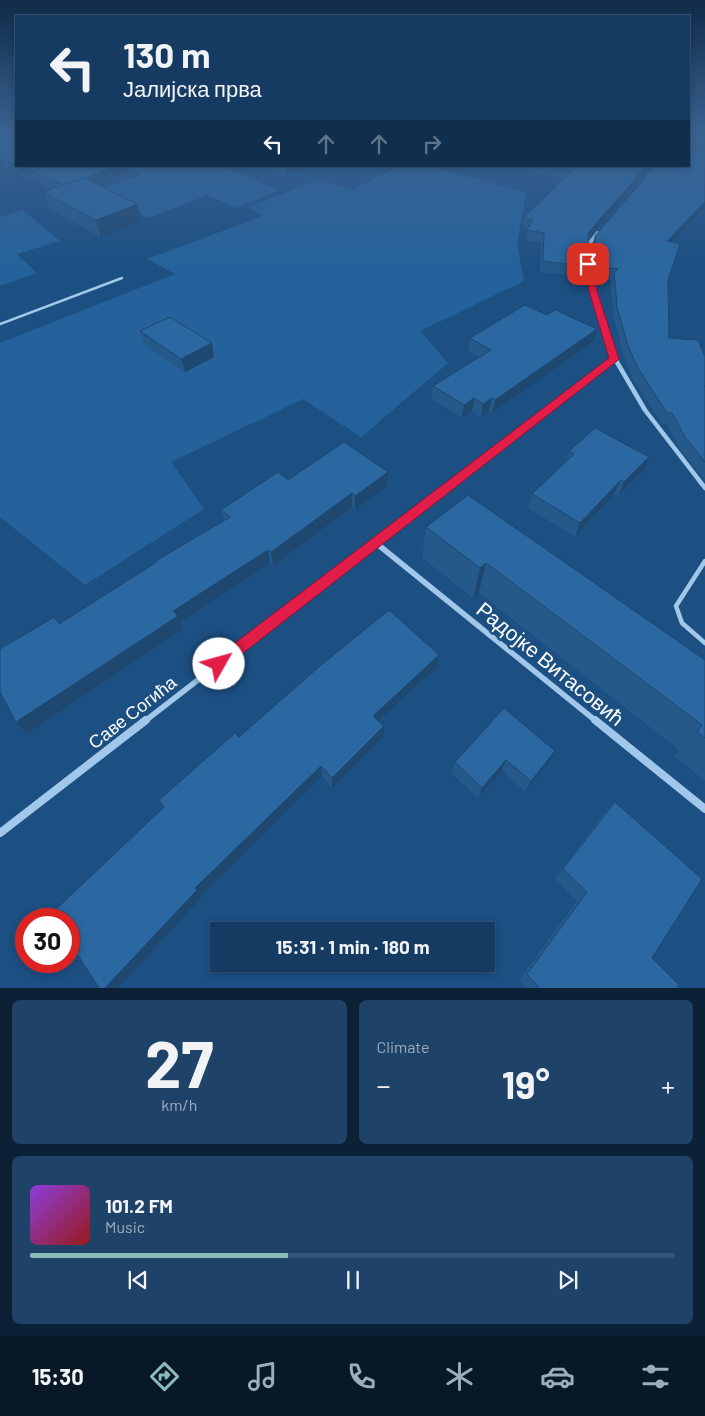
<!DOCTYPE html>
<meta charset="utf-8">
<style>
body{margin:0;font-family:Barlow,sans-serif;background:#1e4268;color:#f1f3f6;height:100vh;display:flex;flex-direction:column;font-size:19px;white-space:nowrap}
*{box-sizing:border-box;margin:0}
p{font-size:16px;color:#9dadbe}
.icon{flex:none;width:28px;height:28px;fill:none;stroke:currentColor;stroke-width:2;stroke-linecap:round;stroke-linejoin:round}
.map{position:relative;height:988px;overflow:hidden}
.drawer{display:flex;flex-direction:column;gap:12px;padding:12px;background:#0c2036;flex:1}
.drawer>*{flex:none}
.guide{position:absolute;left:15px;top:15px;width:675px;height:152px;border-radius:0px;box-shadow:0 2px 8px #0003,0 0 0 1px #345577;background:#153b62;color:#f1f3f6;overflow:hidden}
.speed{position:absolute;left:15px;top:908px;display:flex;gap:10px;font-size:25px;font-weight:700;text-align:center}
.speed>*{display:grid;place-content:center;width:65px;height:65px;border-radius:50%;background:#153b62;box-shadow:0 2px 8px #0003,0 0 0 1px #345577;line-height:1}
.speed .limit{border:8px solid #d22;background:#fff;color:#111}
.pin{position:absolute;display:grid;place-items:center;width:42px;height:42px;color:#fff;margin:-21px;border-radius:10px;box-shadow:0 2px 8px #0006}
.me{position:absolute;width:55px;margin:-28px;rotate:52deg;stroke-linejoin:round;filter:drop-shadow(0 0 4px #0008)}
.turn{display:flex;align-items:center;gap:18px;height:105px;padding:0 25px;font-size:22px}
.turn .icon{width:65px;height:65px;stroke-width:2.5}
.turn b{display:block;font-size:35px;line-height:42px}
.lanes{display:flex;align-items:center;height:48px;padding:0 25px;background:#0003;justify-content:center;gap:25px;direction:ltr}
.lanes .off{opacity:.35}
.big{font-size:38px;font-weight:700;line-height:1.1}
.drawer .card{flex:1;display:flex;flex-direction:column;justify-content:center;gap:8px;min-width:0;padding:0 18px;border-radius:8px;background:#1e4268}
.drawer .dial{align-items:center;gap:0}
.dial b{font-size:65px;line-height:1}
.song{display:flex;align-items:center;gap:15px}
.cover{width:60px;height:60px;border-radius:8px;background:linear-gradient(135deg,hsl(270 70% 55%),hsl(0 70% 35%))}
.played{height:5px;border-radius:2px;background:linear-gradient(90deg,#8bbbb9 40%,#345577 40%)}
.keys{display:flex;justify-content:space-around;direction:ltr}
.heat{display:flex;justify-content:space-between;align-items:center;font-size:28px;direction:ltr}
.drawer .tiles{flex:1;display:grid;gap:12px;grid-template-columns:1fr 1fr}
.card:last-child{grid-column:span 2}
.trip{position:absolute;left:210px;top:922px;width:285px;height:50px;border-radius:0px;background:#153b62;box-shadow:0 2px 8px #0003,0 0 0 1px #345577;font-weight:700;line-height:50px;text-align:center}
.dock{display:flex;height:80px;justify-content:space-around;align-items:center;background:#081827;color:#9dadbe}
.dock .icon{width:35px;height:35px}
.dock .selected{color:#8bbbb9}
.dock b{font-size:22px;color:#f1f3f6}
.map>svg:first-child{display:block}
.green{fill:#25629b}
.lines{fill:none;stroke-linecap:round;stroke-linejoin:round}
.service-far1{stroke:#a1c7ea;stroke-width:2.5}
.service{stroke:#a1c7ea;stroke-width:4.5}
.minor-far3{stroke:#a1c7ea;stroke-width:4}
.minor-far2{stroke:#a1c7ea;stroke-width:4.5}
.minor-far1{stroke:#a1c7ea;stroke-width:5.5}
.minor{stroke:#a1c7ea;stroke-width:8}
.wall{fill:#25598a}
.shaded-wall{fill:#1e4870}
.building{fill:#2b67a0;stroke:#1e4870}
.route{fill:#e11d48;stroke:#92132f}
.labels{text-anchor:middle;dominant-baseline:central;stroke-width:5;stroke-linejoin:round;paint-order:stroke}
.street-label{font-size:18px;fill:#fff;stroke:#1c4f82}
.near-street-label{font-size:21px;fill:#fff;stroke:#1c4f82}
</style>
<div class="map">
<svg width="705" height="989" viewBox="0 0 705 989">
<rect width="100%" height="100%" fill="#1c4f82"/>
<path class="green" d="M124,166H218L279,190L237,208L207,195L149,218L93,192L142,174Z
M400,166H426L526,192L517,244L524,281L420,331L448,363L361,437L303,399L171,462L204,509L85,585L0,517V343L175,274L147,259L263,216L248,207L319,180L352,190Z
M23,210L60,241L17,254L37,273L0,286V217Z"/>
<g class="lines">
<path class="service-far1" d="M0,324L122,278"/>
<path class="service" d="M705,561L676,606L682,623L705,643"/>
<path class="minor-far3" d="M588,251V245L598,233
M588,264L598,313L612,353"/>
<path class="minor-far2" d="M611,352L645,410L705,488
M414,514L614,359"/>
<path class="minor-far1" d="M376,543L596,721
M145,721L415,512"/>
<path class="minor" d="M595,720L705,809
M0,833L146,720"/>
</g>
<path class="wall" d="M0,131H16V166H123L125,173L97,184L137,204L142,221L101,237L49,209L43,192L52,189L7,169L0,172Z
M689,131H705V207L672,242L668,280L669,338L705,356V481L679,448L667,424H662L633,379L624,357L614,318L611,282L612,280L595,278L592,246L595,236Z
M262,166H310L286,176Z
M507,166H652L649,168H646L644,174L588,239L590,267L587,277L540,272L542,243L525,240L528,229L522,227L524,217L564,179Z
M140,331L214,357L185,372L144,345Z
M470,338L593,342L492,413L489,411L481,417L472,411L462,418L431,399L433,386L479,357L468,351Z
M569,451L643,471L618,496L614,494L575,537L528,508L532,494L565,463Z
M288,480L387,486L355,510L352,507L273,566L270,563L180,622L183,629L27,734L16,722L59,624L157,562L156,561L224,520L221,510Z
M426,527L705,660V781L674,756L679,750L479,593L473,598L422,558Z
M437,667L379,721L383,737L332,788L322,776L201,896L202,897L117,989H100L163,807L159,800L239,737Z
M555,751L549,762L525,792L502,770L478,798L451,773L455,762Z
M615,802L652,958L677,989H527L519,980L577,901L555,878L604,813Z"/>
<path class="shaded-wall" d="M4,160L7,169L0,172V161Z
M117,166H123L125,173L68,195L65,186Z
M285,166H310L286,176Z
M646,166H647L644,174L585,243L588,233Z
M705,202V207L663,251L667,241Z
M137,204L142,221L101,237L96,220Z
M597,329L593,342L492,413L495,400Z
M212,343L214,357L185,372L181,359Z
M474,398L472,411L462,418L464,405Z
M492,398L489,411L481,417L483,404Z
M649,457L643,471L618,496L624,482Z
M388,472L387,486L355,510V496Z
M621,480L614,494L575,537L580,523Z
M352,493V507L273,566L271,552Z
M268,550L270,563L180,622L183,629L27,734L16,722L173,611Z
M486,563L479,593L473,598L480,568Z
M439,655L437,667L372,727L373,716Z
M384,726L383,737L332,788V778Z
M555,751L549,762L525,792L531,781Z
M506,760L502,770L478,798L482,788Z
M321,766L322,776L201,896L202,897L117,989H104L195,888Z"/>
<path class="building" d="M7,131H16V165L4,160L0,161V134Z
M689,131H705V145L693,143L689,145L691,149L705,152V202L667,241L680,244L668,280L669,338L698,340L705,356V386H704L705,387V462L685,437L672,413H667L638,368L628,346L617,307L614,272L618,269L598,267L595,236L655,166H689Z
M19,166H117L85,178H84L63,185Z
M550,166H646L588,233L590,267L543,261L544,233L527,230L533,220L524,217L572,171Z
M84,178L137,204L96,220L43,192Z
M525,305L547,315L555,310L597,329L495,400L492,398L483,404L474,398L464,405L433,386L491,350L470,338Z
M170,317L212,343L181,359L140,331Z
M595,428L649,457L624,482L621,480L580,523L532,494L574,454L569,451Z
M344,442L388,472L355,496L352,493L271,552L268,550L173,611L178,616L16,722L0,692V649L54,617L59,624L157,562L156,561L230,517L221,510L278,472L288,480Z
M468,495L705,660V738L697,732L702,725L486,563L480,568L426,527Z
M389,610L439,655L373,716L384,726L332,778L321,766L195,888L197,890L104,989H100L69,942V919H54L51,914L164,807L159,800L235,733L239,737L320,666Z
M504,708L555,751L531,781L506,760L482,788L455,762Z
M615,802L702,879L652,958L679,985L677,989H540L527,974L587,892L563,869Z"/>
<linearGradient id="sky" x2="0" y2="1"><stop stop-color="#0f2b48"/><stop offset="0.49" stop-color="#3a6392"/><stop offset="1" stop-color="#3a6392" stop-opacity="0"/></linearGradient>
<rect width="705" height="270" fill="url(#sky)"/>
<path class="route" d="M588,262L592,264L597,291L619,359L617,361L224,668L219,670L214,668L212,664L214,659L609,358L589,291L584,264Z"/>
<g class="labels">
<g class="street-label">
<text transform="translate(132 712) rotate(-38)">Саве Согића</text>
</g>
<g class="near-street-label">
<text transform="translate(551 663) rotate(39)">Радојке Витасовић</text>
</g>
</g>
</svg>
<div class="speed"><div class="limit">30</div></div>
<div class="pin" style="left:588px;top:264px;background:#d93025"><svg class="icon" aria-label="arrive" viewBox="0 0 24 24"><path d="M6 21V4h12l-3 4 3 4H6"/></svg></div>
<svg class="me" style="left:219px;top:664px" viewBox="-20 -20 40 40"><circle r="19" fill="#fff"/><path d="M0-13L10 11 0 6-10 11z" fill="#e11d48"/></svg>
<div class="trip">15:31 · 1 min · 180 m</div>
<div class="guide">
<div class="turn"><svg class="icon" aria-label="left" viewBox="0 0 24 24"><path d="M17 20v-9H6M10 6l-5 5 5 5"/></svg><div><b>130 m</b>Јалијска прва</div></div>
<div class="lanes"><svg class="icon" aria-label="left" viewBox="0 0 24 24"><path d="M17 20v-9H6M10 6l-5 5 5 5"/></svg><svg class="icon off" aria-label="ahead" viewBox="0 0 24 24"><path d="M12 20V5M6 11l6-6 6 6"/></svg><svg class="icon off" aria-label="ahead" viewBox="0 0 24 24"><path d="M12 20V5M6 11l6-6 6 6"/></svg><svg class="icon off" aria-label="right" viewBox="0 0 24 24"><path d="M7 20v-9h11M14 6l5 5-5 5"/></svg></div>
</div>
</div>
<section class="drawer">
<div class="tiles">
<div class="card dial"><b>27</b><p>km/h</p></div>
<div class="card"><p>Climate</p>
<div class="heat"><a>−</a><b class="big">19°</b><a>+</a></div>
</div>
<div class="card">
<div class="song"><i class="cover"></i><div><b>101.2 FM</b><p>Music</p></div></div>
<div class="played"></div>
<div class="keys"><svg class="icon" aria-label="previous" viewBox="0 0 24 24"><path d="M18 5L8 12l10 7zM5 5v14"/></svg><svg class="icon" aria-label="pause" viewBox="0 0 24 24"><path d="M8 5v14M16 5v14"/></svg><svg class="icon" aria-label="next" viewBox="0 0 24 24"><path d="M6 5l10 7-10 7zM19 5v14"/></svg></div>
</div>
</div>
</section>
<nav class="dock">
<b>15:30</b>
<svg class="icon selected" aria-label="directions" viewBox="0 0 24 24"><path d="M12 3l9 9-9 9-9-9zM9 14v-3h6M13 9l2 2-2 2"/></svg>
<svg class="icon" aria-label="music" viewBox="0 0 24 24"><path d="M9 18V5l10-2v13"/><circle cx="6" cy="18" r="3"/><circle cx="16" cy="16" r="3"/></svg>
<svg class="icon" aria-label="phone" viewBox="0 0 24 24"><path d="M5 4h4l2 5-3 2q2 4 5 5l2-3 5 2v4C11 20 4 13 5 4z"/></svg>
<svg class="icon" aria-label="climate" viewBox="0 0 24 24"><path d="M12 3v18M4 7l16 10M4 17L20 7"/></svg>
<svg class="icon" aria-label="car" viewBox="0 0 24 24"><path d="M5 17H2v-5l4-1 3-4h7l3 4 3 1v5h-3M9 17h6M6 11h13"/><circle cx="7" cy="17" r="2"/><circle cx="17" cy="17" r="2"/></svg>
<svg class="icon" aria-label="filters" viewBox="0 0 24 24"><path d="M4 7h16M4 17h16"/><circle cx="9" cy="7" r="2"/><circle cx="15" cy="17" r="2"/></svg>
</nav>
